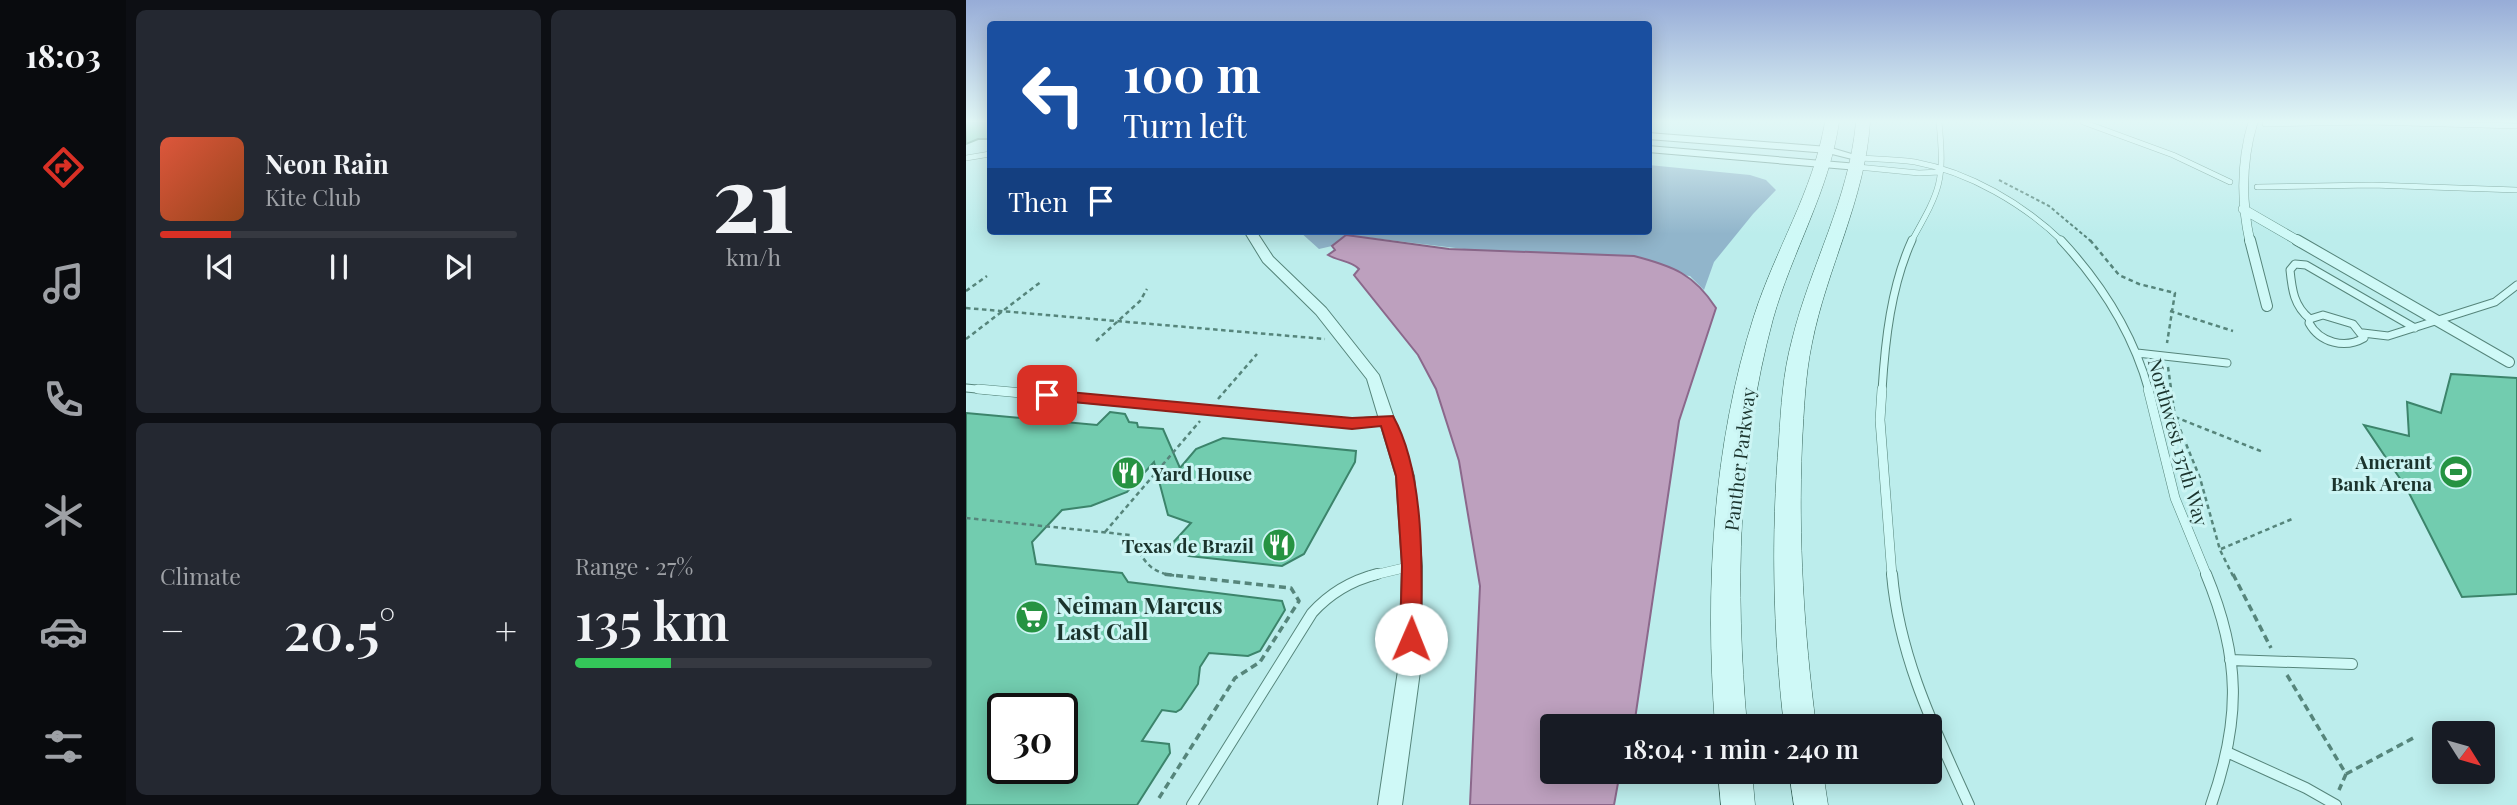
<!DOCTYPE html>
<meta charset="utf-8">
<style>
body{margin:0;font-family:"Playfair Display",serif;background:#242831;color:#f1f3f6;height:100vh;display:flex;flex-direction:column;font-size:26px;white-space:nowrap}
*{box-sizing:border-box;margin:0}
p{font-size:23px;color:#9ea1a6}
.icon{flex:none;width:38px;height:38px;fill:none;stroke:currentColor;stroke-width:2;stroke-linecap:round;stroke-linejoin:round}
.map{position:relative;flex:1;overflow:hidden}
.details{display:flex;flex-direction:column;gap:10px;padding:10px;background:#0d0f14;width:840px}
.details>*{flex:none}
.hud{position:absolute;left:21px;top:21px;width:665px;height:214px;border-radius:7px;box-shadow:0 4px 18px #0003;background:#1a4fa0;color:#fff;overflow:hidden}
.needle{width:46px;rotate:127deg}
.controls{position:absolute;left:1466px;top:721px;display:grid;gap:14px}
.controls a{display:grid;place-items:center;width:63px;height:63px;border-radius:7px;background:#171b24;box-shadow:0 4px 18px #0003;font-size:35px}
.speed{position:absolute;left:21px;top:693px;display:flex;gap:14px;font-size:35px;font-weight:700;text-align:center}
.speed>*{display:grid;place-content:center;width:91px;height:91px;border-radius:50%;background:#171b24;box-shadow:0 4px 18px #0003;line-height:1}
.speed .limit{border:4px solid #111;border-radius:10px;background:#fff;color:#111}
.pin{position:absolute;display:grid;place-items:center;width:60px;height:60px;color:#fff;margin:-30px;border-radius:14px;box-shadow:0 4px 10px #0006}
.me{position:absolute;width:77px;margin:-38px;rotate:1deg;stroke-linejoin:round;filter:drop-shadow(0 0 5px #0008)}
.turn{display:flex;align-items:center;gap:24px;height:147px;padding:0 21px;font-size:32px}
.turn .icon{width:91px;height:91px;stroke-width:2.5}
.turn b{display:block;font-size:49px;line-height:60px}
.then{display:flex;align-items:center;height:66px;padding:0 21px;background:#0003;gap:14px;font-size:26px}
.big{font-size:52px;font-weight:600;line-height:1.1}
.details .card{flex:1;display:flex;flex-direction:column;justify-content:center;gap:10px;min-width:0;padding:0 24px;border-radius:10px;background:#242831}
.details .dial{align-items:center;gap:0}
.dial b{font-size:91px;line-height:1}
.song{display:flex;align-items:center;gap:21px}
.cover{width:84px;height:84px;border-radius:10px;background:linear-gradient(135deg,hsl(10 70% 55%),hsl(20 70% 35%))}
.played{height:7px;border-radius:4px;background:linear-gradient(90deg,#d93025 20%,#363941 20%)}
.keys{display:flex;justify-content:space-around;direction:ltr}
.heat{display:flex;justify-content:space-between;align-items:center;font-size:38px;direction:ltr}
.charge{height:10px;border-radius:5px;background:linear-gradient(90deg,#34c759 27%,#363941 0)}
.details .tiles{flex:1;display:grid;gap:10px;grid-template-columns:repeat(2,1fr)}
.trip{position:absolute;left:574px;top:714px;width:402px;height:70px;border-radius:7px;background:#171b24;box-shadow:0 4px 18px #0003;font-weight:600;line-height:70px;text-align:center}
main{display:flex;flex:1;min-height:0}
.tabs{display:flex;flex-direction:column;width:126px;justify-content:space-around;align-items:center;background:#090b0e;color:#9ea1a6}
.tabs .icon{width:49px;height:49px}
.tabs .on{color:#d93025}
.tabs b{font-size:32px;color:#f1f3f6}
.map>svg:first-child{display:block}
.green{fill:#91b5cb}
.water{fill:#bda0be;stroke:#8b688b;stroke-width:2}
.building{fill:#72ccaf;stroke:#3c846b;stroke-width:2;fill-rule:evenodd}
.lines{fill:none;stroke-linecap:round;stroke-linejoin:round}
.service-far3-casing{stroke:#56857b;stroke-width:6}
.service-far2-casing{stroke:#56857b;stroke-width:9}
.service-far1-casing{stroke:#56857b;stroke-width:10}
.service-casing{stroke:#56857b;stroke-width:12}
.pedestrian-far1-casing{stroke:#56857b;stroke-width:10}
.pedestrian-casing{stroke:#56857b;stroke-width:12}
.minor-casing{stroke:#56857b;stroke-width:2}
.secondary-casing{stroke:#39665c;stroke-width:1}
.path-far2{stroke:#56857b;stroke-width:2;stroke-dasharray:3.5 2.5;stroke-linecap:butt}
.path-far1{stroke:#56857b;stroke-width:2.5;stroke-dasharray:4.5 3.5;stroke-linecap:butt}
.path{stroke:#56857b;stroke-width:3.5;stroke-dasharray:7 4.5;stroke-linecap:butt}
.service-far3{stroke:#cff9f7;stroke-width:5}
.service-far2{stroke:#cff9f7;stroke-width:7}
.service-far1{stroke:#cff9f7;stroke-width:9}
.service{stroke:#cff9f7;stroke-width:10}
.pedestrian-far1{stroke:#cff9f7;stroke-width:9}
.pedestrian{stroke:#cff9f7;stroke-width:10}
.minor{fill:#cff9f7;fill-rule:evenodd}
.secondary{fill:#cff9f7;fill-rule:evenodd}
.route{fill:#d93025;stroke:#8d1f18;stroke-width:2}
.labels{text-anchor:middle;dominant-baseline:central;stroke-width:6;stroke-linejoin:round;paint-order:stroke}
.street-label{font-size:19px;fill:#1b342d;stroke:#ccf5f4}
.poi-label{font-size:19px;font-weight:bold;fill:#1b342d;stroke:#ccf5f4;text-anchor:end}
.near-poi-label{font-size:23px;font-weight:bold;fill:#1b342d;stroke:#ccf5f4;text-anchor:start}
</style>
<main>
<nav class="tabs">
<b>18:03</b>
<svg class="icon on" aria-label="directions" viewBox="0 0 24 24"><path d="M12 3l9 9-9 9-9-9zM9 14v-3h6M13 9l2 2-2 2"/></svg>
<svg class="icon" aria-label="music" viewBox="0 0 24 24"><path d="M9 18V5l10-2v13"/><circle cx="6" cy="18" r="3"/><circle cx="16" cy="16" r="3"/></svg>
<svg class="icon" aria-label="phone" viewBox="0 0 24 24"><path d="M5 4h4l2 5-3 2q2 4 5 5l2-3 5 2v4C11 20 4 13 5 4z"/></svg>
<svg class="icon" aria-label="climate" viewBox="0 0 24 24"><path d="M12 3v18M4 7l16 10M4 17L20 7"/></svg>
<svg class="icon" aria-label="car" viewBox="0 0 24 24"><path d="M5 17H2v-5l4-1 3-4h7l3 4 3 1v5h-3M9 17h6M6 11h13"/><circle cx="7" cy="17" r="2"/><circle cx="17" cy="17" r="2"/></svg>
<svg class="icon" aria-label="filters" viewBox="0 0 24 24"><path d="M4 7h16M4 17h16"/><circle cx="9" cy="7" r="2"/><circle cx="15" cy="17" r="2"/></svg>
</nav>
<section class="details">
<div class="tiles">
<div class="card">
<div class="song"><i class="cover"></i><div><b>Neon Rain</b><p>Kite Club</p></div></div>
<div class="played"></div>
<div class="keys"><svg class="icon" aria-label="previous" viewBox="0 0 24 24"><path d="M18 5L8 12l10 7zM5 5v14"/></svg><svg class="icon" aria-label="pause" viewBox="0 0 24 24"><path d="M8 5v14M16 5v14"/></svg><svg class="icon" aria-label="next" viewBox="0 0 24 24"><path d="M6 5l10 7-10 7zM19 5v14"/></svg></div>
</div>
<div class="card dial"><b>21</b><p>km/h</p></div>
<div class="card"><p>Climate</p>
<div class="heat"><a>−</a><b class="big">20.5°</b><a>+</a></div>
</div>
<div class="card"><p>Range · 27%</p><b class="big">135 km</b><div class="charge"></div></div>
</div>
</section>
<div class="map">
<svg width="1551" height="805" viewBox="0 0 1551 805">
<rect width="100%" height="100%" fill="#bcedec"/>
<path class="green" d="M683,165L784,175L800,180L810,190L787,214L748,262L738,290L724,276L381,235L366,246L353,249L333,231H682Z"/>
<path class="water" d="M380,235L483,249L668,256C707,266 728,274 750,308L713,421L668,726H586V772H654L648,805H504L514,586L493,461L470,389L452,355L388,275L393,269C386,261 372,261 362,255L369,250L366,246Z"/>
<path class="building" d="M0,122H24V139H12L0,144Z
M1485,374L1551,378V594L1496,597L1441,489L1398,425L1443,436L1441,402L1475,413Z
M144,412L159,414L163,422L171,423L172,427L197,429L214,468L230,449L257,438L390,451L389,462L338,554L316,566L223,556L203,547L225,523L202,515L188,462L161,492L125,506L96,510L66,542L70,564L156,573L162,582L316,601L319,610L294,651L282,656L243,653L234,667L232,684L215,709L210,712L196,710L176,741L203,744L204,753L171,805H0V413L131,425ZM37,709H96V768H37Z"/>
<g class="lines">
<defs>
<path id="service-far3" d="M1117,122L1207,155L1264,182
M1299,124L1404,122L1551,126
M0,158L24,154
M894,158C912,159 931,159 949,162C1003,172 1058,204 1097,242
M892,167L953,173L974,172
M1291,187L1406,185L1551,190
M945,242C974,190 979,183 973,122"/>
<path id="service-far2" d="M1095,240C1136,284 1167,333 1183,391
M1357,315L1387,324L1398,338C1379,349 1354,343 1343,323L1344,319Z
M1344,319C1328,306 1326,290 1324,270L1329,264L1340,265L1449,328
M1397,333L1422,336L1529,302L1551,285
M1171,353L1261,363
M0,388L31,391
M916,391C919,341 925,286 946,240"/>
<path id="service-far1" d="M12,389L386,423L421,420
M916,389L914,420L926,576
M1182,389L1209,498L1241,576
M404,576L446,566"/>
<path id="service" d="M926,574C933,657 969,730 1003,805
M1240,574C1275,658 1275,720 1245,805
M1264,660L1386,664
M1263,753L1340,788L1370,805
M226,805L346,613C364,593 384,581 411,574"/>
<path id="pedestrian-far1" d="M1277,209L1334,242
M1284,242C1275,201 1275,162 1287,122"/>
<path id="pedestrian" d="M1284,240L1301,306
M1331,240L1543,362"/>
<path id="minor" d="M682,133L862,147L899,158L894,161L862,153L682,139Z
M682,146L892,164L897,167L892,170L682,152Z
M278,231H290L307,257L360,308L413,375L448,476L456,566L455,664L436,805H412L433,664L436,566L430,476L401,379L350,314L297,262Z"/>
<path id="secondary" d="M859,122H873C863,192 826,251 807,319C771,452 769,589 781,726H749C739,590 746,447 788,316C809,250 847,192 859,122Z
M890,122H904C899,200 861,267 846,343C839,376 838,410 836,444C832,539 838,632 850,726H818C807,631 805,535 813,440C815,407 817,373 826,340C844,266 883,200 890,122Z
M752,772H786L789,805H755Z
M823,772H857L862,805H828Z"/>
</defs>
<use href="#service-far3" class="service-far3-casing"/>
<use href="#service-far2" class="service-far2-casing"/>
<use href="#service-far1" class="service-far1-casing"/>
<use href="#service" class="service-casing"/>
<use href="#pedestrian-far1" class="pedestrian-far1-casing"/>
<use href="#pedestrian" class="pedestrian-casing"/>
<use href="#minor" class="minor-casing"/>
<use href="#secondary" class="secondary-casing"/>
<path class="path-far2" d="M1033,180L1083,206L1126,242"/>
<path class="path-far1" d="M1124,240L1153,275L1173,284L1209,293L1201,343
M0,291L21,276
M0,308L359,339
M1204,311L1267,331
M0,339L76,281
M130,341L174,301L181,289
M1202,367L1209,417L1234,478L1254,550L1267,576
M252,399L291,354
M1209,417L1297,452
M0,518L164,535C178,560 181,573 212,576
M139,532L234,421
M1255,549L1326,519"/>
<path class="path" d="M1267,574L1305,648
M1321,675L1380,774L1373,790
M1380,774L1451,736
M193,798L269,678L294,662L333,601L325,588L196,574"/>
<use href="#service-far3" class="service-far3"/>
<use href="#service-far2" class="service-far2"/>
<use href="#service-far1" class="service-far1"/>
<use href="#service" class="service"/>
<use href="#pedestrian-far1" class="pedestrian-far1"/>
<use href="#pedestrian" class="pedestrian"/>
<use href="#minor" class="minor"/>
<use href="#secondary" class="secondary"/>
</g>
<linearGradient id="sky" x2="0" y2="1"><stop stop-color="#97acd7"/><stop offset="0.52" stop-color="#e1f7f6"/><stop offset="1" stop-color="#e1f7f6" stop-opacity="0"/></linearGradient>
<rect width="1551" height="234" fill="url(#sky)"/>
<path class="route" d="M81,390L386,418L427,416C460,475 456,573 455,639L452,646L445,648L437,646L434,639L436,566L430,476L415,426L386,429L76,399L73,395Z"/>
<defs>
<symbol id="stadium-disc" viewBox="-11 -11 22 22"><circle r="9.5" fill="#269342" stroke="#ccf5f4"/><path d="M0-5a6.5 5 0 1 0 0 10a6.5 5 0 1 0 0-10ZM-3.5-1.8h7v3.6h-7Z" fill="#fff"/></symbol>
<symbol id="restaurant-disc" viewBox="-11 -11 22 22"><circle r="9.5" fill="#269342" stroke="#ccf5f4"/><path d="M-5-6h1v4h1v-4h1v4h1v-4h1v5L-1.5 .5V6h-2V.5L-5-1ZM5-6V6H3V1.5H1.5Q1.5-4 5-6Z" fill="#fff"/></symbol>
<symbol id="supermarket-disc" viewBox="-11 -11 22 22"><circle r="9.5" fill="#269342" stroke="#ccf5f4"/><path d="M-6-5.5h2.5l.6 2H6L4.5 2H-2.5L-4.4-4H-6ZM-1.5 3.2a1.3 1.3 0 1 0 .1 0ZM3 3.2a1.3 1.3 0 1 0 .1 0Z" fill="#fff"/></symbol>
</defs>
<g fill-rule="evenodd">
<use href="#stadium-disc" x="1471" y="453" width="38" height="38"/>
<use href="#restaurant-disc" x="143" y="454" width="38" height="38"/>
<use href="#restaurant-disc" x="294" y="526" width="38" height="38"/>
<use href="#supermarket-disc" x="47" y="598" width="38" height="38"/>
</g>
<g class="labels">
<g class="street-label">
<text transform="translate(1213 442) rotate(74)">Northwest 137th Way</text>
<text transform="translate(773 459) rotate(-83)">Panther Parkway</text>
</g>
<g class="poi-label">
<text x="1466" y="461">Amerant<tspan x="1466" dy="22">Bank Arena</tspan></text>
<text x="186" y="473" text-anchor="start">Yard House</text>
<text x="288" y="545">Texas de Brazil</text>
</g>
<g class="near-poi-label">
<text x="90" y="604">Neiman Marcus<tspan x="90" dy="26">Last Call</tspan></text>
</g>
</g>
</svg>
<div class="controls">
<a><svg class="needle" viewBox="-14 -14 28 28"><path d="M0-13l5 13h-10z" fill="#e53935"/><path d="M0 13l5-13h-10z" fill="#9ea1a6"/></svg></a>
</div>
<div class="speed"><div class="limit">30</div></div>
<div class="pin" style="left:81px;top:395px;background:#d93025"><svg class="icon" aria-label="arrive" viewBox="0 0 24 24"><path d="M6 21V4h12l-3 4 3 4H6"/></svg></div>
<svg class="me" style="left:445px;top:639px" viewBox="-20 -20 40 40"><circle r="19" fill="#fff"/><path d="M0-13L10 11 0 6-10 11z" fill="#d93025"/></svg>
<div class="trip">18:04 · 1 min · 240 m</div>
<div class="hud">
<div class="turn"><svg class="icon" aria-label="left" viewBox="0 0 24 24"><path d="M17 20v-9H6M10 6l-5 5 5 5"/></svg><div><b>100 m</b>Turn left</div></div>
<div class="then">Then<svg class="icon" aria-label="arrive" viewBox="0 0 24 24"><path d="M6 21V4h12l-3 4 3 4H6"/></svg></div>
</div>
</div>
</main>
